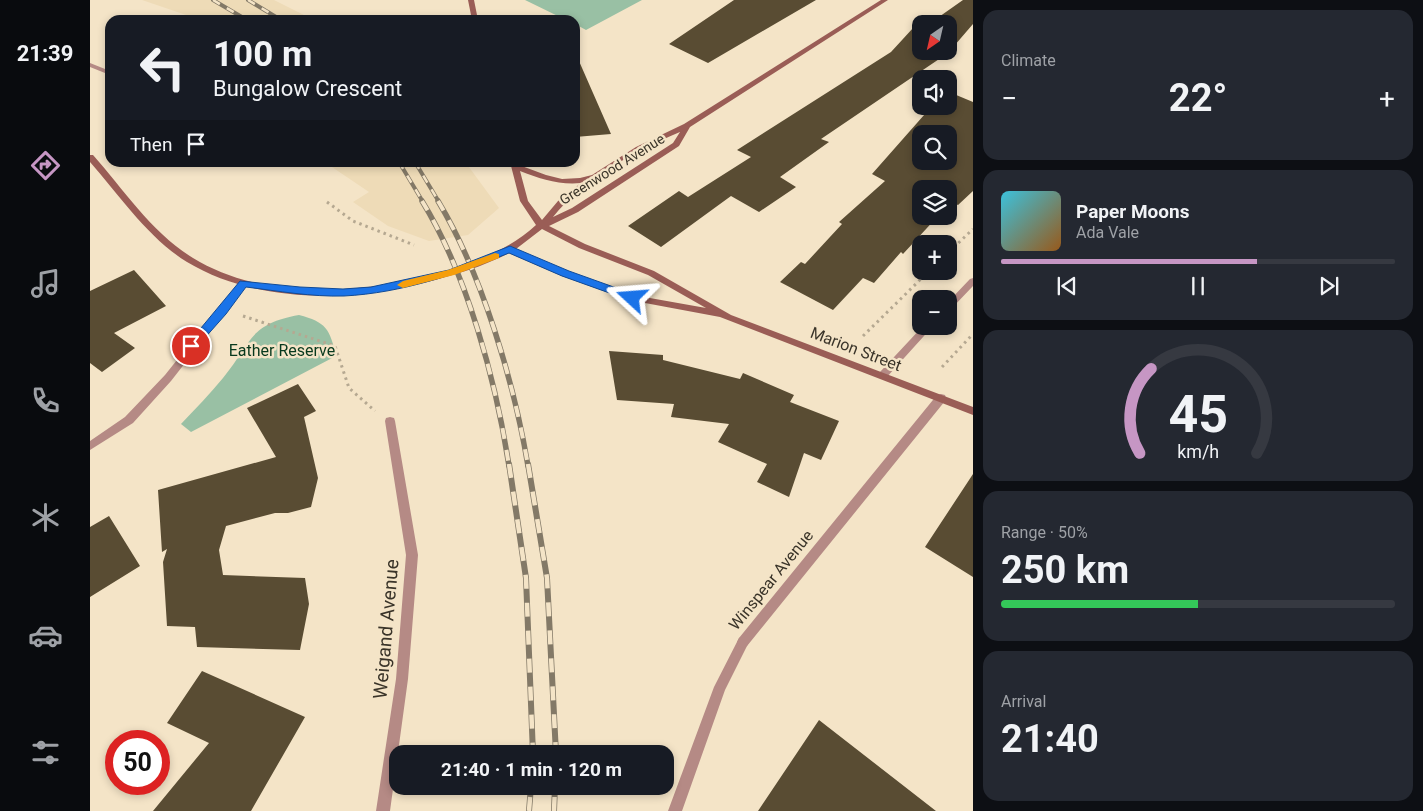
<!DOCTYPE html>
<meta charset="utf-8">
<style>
body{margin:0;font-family:Roboto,sans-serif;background:#242831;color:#f1f3f6;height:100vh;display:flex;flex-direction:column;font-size:19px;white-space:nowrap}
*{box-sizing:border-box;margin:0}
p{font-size:16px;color:#9ea1a6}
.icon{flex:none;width:28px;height:28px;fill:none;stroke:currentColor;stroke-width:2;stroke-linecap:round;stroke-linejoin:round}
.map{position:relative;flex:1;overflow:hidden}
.sheet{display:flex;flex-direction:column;gap:10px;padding:10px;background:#0d0f14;width:450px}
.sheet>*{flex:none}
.hud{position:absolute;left:15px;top:15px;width:475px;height:152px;border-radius:15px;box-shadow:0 2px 8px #0003;background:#171b24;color:#f1f3f6;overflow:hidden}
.needle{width:32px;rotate:214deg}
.fabs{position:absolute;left:822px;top:15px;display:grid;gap:10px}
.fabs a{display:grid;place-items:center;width:45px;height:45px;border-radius:10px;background:#171b24;box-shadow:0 2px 8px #0003;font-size:25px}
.speed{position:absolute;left:15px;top:730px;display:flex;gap:10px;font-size:25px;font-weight:700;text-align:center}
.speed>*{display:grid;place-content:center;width:65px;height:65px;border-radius:50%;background:#171b24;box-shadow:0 2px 8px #0003;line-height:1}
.speed .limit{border:8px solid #d22;background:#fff;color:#111}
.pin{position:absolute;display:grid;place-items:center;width:42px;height:42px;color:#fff;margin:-21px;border:2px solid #fff;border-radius:50%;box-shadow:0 1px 5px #0007}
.me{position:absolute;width:55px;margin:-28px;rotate:289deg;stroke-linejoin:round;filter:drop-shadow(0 0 4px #0008)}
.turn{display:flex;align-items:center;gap:18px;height:105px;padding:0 25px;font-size:22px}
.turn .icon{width:65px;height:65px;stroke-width:2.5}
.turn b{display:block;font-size:35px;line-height:42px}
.then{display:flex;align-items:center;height:48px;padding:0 25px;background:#0003;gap:10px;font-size:19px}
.big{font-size:38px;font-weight:700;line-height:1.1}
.sheet .tile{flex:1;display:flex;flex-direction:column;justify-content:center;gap:8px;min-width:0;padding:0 18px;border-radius:15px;background:#242831}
.sheet .dial{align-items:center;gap:0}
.dial svg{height:130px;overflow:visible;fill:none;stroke:#363941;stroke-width:7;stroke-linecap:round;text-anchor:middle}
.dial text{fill:#f1f3f6;stroke:none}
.song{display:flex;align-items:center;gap:15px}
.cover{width:60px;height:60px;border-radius:8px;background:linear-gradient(135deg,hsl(190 70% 55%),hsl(30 70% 35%))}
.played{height:5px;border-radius:2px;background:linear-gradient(90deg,#c696c4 65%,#363941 65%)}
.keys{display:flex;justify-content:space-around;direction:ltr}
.heat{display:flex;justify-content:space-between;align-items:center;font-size:28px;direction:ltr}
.charge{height:8px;border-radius:4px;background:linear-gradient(90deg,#34c759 50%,#363941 0)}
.trip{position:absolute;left:299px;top:745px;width:285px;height:50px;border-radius:15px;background:#171b24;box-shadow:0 2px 8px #0003;font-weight:700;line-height:50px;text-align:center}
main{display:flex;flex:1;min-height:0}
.dock{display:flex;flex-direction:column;width:90px;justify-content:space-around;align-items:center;background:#090b0e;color:#9ea1a6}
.dock .icon{width:35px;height:35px}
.dock .selected{color:#c696c4}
.dock b{font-size:22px;color:#f1f3f6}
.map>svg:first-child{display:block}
.built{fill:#eedbb7}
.green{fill:#99c0a4}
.building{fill:#594c33;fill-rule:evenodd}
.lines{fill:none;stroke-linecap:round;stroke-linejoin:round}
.path{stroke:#b5a891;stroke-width:3;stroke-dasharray:2.5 4;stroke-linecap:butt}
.lane{fill:#b58a85;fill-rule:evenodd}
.street{fill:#b58a85;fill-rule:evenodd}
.secondary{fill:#9a5d56;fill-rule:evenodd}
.rail-far2-casing{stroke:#837967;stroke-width:4}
.rail-far1-casing{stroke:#837967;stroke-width:5.5}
.rail-casing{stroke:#837967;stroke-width:6}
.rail-far2{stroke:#f4e4c7;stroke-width:2.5;stroke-dasharray:8;stroke-linecap:butt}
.rail-far1{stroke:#f4e4c7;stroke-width:4;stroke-dasharray:11;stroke-linecap:butt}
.rail{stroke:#f4e4c7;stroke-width:4.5;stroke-dasharray:14;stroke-linecap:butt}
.route{fill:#1a73e8;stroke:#114b97}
.slow{fill:#f59e0b}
.labels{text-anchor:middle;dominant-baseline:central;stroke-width:5;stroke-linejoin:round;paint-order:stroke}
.far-street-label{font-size:14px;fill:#3a3429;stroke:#f4e4c7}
.street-label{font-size:16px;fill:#3a3429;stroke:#f4e4c7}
.park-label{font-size:16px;fill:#07391d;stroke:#f4e4c7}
.near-street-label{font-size:19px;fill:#3a3429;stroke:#f4e4c7}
</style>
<main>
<nav class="dock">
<b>21:39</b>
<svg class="icon selected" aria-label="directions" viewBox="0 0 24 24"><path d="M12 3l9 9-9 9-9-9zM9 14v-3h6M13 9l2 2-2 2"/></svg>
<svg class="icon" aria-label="music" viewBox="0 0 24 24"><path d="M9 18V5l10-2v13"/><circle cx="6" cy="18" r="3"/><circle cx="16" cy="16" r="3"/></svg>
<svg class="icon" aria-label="phone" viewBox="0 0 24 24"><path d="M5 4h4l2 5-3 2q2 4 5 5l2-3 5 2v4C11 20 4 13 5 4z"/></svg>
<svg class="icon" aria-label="climate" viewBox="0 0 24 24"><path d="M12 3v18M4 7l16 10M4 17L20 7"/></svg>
<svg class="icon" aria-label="car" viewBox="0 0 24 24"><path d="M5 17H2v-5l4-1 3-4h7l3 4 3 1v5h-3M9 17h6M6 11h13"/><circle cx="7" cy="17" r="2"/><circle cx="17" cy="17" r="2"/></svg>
<svg class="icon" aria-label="filters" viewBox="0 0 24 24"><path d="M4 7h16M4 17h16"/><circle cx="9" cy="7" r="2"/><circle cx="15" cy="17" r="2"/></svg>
</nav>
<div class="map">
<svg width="883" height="811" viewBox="0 0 883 811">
<rect width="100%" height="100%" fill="#f4e4c7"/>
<path class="built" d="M52,0H184L224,20H97L102,17Z
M236,163H376L409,208L378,235L339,241L298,226L263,202L279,192Z"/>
<path class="green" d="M435,0H552L496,30L485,24V20H476Z
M209,315C236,322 240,329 246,356L101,432L91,424C105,409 120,394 133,378C162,343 158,324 209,315Z"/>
<path class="building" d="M644,0H726L618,63L579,44Z
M873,0H883V24L858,53L731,139L739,142L690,177L706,187L669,212L641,196L571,247L538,226L589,191L598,197L661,157L647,150L801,52L835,15L846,19ZM831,24H859V51H831Z
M485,52L521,134L485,137Z
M859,92L883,102V191L868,205L861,202L859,205V189H831V216H848L813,254L811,252L784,283L773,278L743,310L690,282L711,262L715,264L752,224L749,222L795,181L782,174L842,106H859ZM831,134H859V161H831Z
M44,270L76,306L24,333L45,348L12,372L0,363V291Z
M519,351L573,355V360L650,379L653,373L704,395L700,402L749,421L731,460L714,453L699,497L667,482L677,464L628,442L639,424L581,417L584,404L527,400Z
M208,384L226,411L214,417L228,478L221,507L198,513H185L136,526L129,550L133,575L215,578L219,604L210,650L107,647L105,627L77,626L73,562L77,549L72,552L68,490L186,457L157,408Z
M883,474V577L835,547Z
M19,516L50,566L0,597V527Z
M112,671L215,717L161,811H63L119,743L77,723Z
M729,720L846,811H668Z"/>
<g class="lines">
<path class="path" d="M237,202L263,221L324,245
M859,252L883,229
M153,316L245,346L259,388L285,411
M773,336L839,271
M852,367L883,334"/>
<path class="lane" d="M0,63L20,71V75L0,67Z
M653,636L657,638L659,642L635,690L592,811H578L624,687L649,638Z"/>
<path class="street" d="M883,278V286L862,308L859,309V301L880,279Z
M153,280L157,283L156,285L81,381L43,423L0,450V441L35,417L75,375L150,281Z
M833,326H843L796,378H790L788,375L790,372Z
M851,394L855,395L856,398L855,401L657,646L653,648L649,646L647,642L649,638L847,395Z
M300,417L304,418L305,421L328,555L318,679L300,811H286L306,679L316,555L295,421L296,418Z"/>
<path class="secondary" d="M378,0H384L388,20H382Z
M791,0H798L600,127L589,146L488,212L459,226L495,244L564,271L641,315L883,407V415L630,317L539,300L472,276L419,253C400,263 380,270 359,276C277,301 174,308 97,262C58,238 30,196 0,162V155H3C34,190 62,233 103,258C121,269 141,277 162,282C242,302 385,282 446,225L430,201L420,162H428L429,165L456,175L472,179L490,178L502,175L546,147L594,124ZM590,132L583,143L482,208L463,217C492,180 547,150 590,132ZM430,171C450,179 469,185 491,183L468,201L452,220L438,201ZM452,229L489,248L558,275L616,308L543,295L478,272L426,249Z"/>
<defs>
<path id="rail-far2" d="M123,0L157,20
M158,0L191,20
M309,162L333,202
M325,162L349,202"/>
<path id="rail-far1" d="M332,201C377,274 406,381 419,466
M348,201C392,274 424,382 438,466"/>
<path id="rail" d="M419,464L436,578L443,754
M438,464L457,578L466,754
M439,811L441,786
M464,811L465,786"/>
</defs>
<use href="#rail-far2" class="rail-far2-casing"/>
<use href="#rail-far1" class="rail-far1-casing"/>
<use href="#rail" class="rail-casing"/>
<use href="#rail-far2" class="rail-far2"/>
<use href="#rail-far1" class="rail-far1"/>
<use href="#rail" class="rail"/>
</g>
<path class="route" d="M420,246L479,271L546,295L547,298L546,300H539L472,276L419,253C367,274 312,293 254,296C222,297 188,291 156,287L136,314L105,349L101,350L96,346L150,281L210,287L253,289L281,287L359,270Z"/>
<path class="slow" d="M405,253L409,254V258L364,275L313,288L307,285L313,281L358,270Z"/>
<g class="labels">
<g class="far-street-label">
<text transform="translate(522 169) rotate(-32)">Greenwood Avenue</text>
</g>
<g class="street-label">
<text transform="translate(766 349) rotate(21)">Marion Street</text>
<text transform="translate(681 580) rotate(-51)">Winspear Avenue</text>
</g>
<g class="park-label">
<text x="192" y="350">Eather Reserve</text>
</g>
<g class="near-street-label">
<text transform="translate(296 629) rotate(-85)">Weigand Avenue</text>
</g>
</g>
</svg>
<div class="fabs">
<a><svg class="needle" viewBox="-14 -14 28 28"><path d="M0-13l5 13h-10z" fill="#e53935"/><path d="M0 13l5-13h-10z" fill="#9ea1a6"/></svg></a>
<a><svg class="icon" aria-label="sound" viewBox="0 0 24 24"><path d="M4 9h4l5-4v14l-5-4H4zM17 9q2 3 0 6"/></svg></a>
<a><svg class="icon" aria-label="search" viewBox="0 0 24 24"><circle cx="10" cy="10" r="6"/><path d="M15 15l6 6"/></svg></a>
<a><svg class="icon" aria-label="layers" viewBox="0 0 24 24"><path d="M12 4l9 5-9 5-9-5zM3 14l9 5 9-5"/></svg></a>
<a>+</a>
<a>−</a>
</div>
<div class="speed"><div class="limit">50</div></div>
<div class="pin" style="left:101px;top:346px;background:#d93025"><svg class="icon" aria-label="arrive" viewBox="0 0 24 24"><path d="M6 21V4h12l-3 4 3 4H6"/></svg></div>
<svg class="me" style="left:542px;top:298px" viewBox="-20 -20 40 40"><path d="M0-17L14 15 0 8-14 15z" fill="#1a73e8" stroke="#fff" stroke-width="4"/></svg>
<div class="trip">21:40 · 1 min · 120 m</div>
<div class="hud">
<div class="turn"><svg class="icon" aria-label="left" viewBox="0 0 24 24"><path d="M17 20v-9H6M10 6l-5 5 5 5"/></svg><div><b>100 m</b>Bungalow Crescent</div></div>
<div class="then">Then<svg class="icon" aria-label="arrive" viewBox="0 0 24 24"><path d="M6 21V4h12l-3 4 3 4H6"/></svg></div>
</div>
</div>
<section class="sheet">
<div class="tile"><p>Climate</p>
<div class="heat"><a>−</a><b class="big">22°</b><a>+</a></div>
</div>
<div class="tile">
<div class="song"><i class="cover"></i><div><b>Paper Moons</b><p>Ada Vale</p></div></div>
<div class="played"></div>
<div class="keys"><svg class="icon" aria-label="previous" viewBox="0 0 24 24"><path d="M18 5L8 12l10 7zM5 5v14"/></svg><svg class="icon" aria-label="pause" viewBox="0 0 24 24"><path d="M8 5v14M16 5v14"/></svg><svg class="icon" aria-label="next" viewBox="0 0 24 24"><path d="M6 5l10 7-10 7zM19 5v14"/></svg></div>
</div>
<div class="tile dial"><svg viewBox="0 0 100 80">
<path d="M14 69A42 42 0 1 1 86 69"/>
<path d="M14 69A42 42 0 0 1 21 17" stroke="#c696c4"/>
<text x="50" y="56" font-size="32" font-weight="700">45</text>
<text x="50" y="72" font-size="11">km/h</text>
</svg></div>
<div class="tile"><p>Range · 50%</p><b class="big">250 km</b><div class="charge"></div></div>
<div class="tile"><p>Arrival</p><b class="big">21:40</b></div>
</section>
</main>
